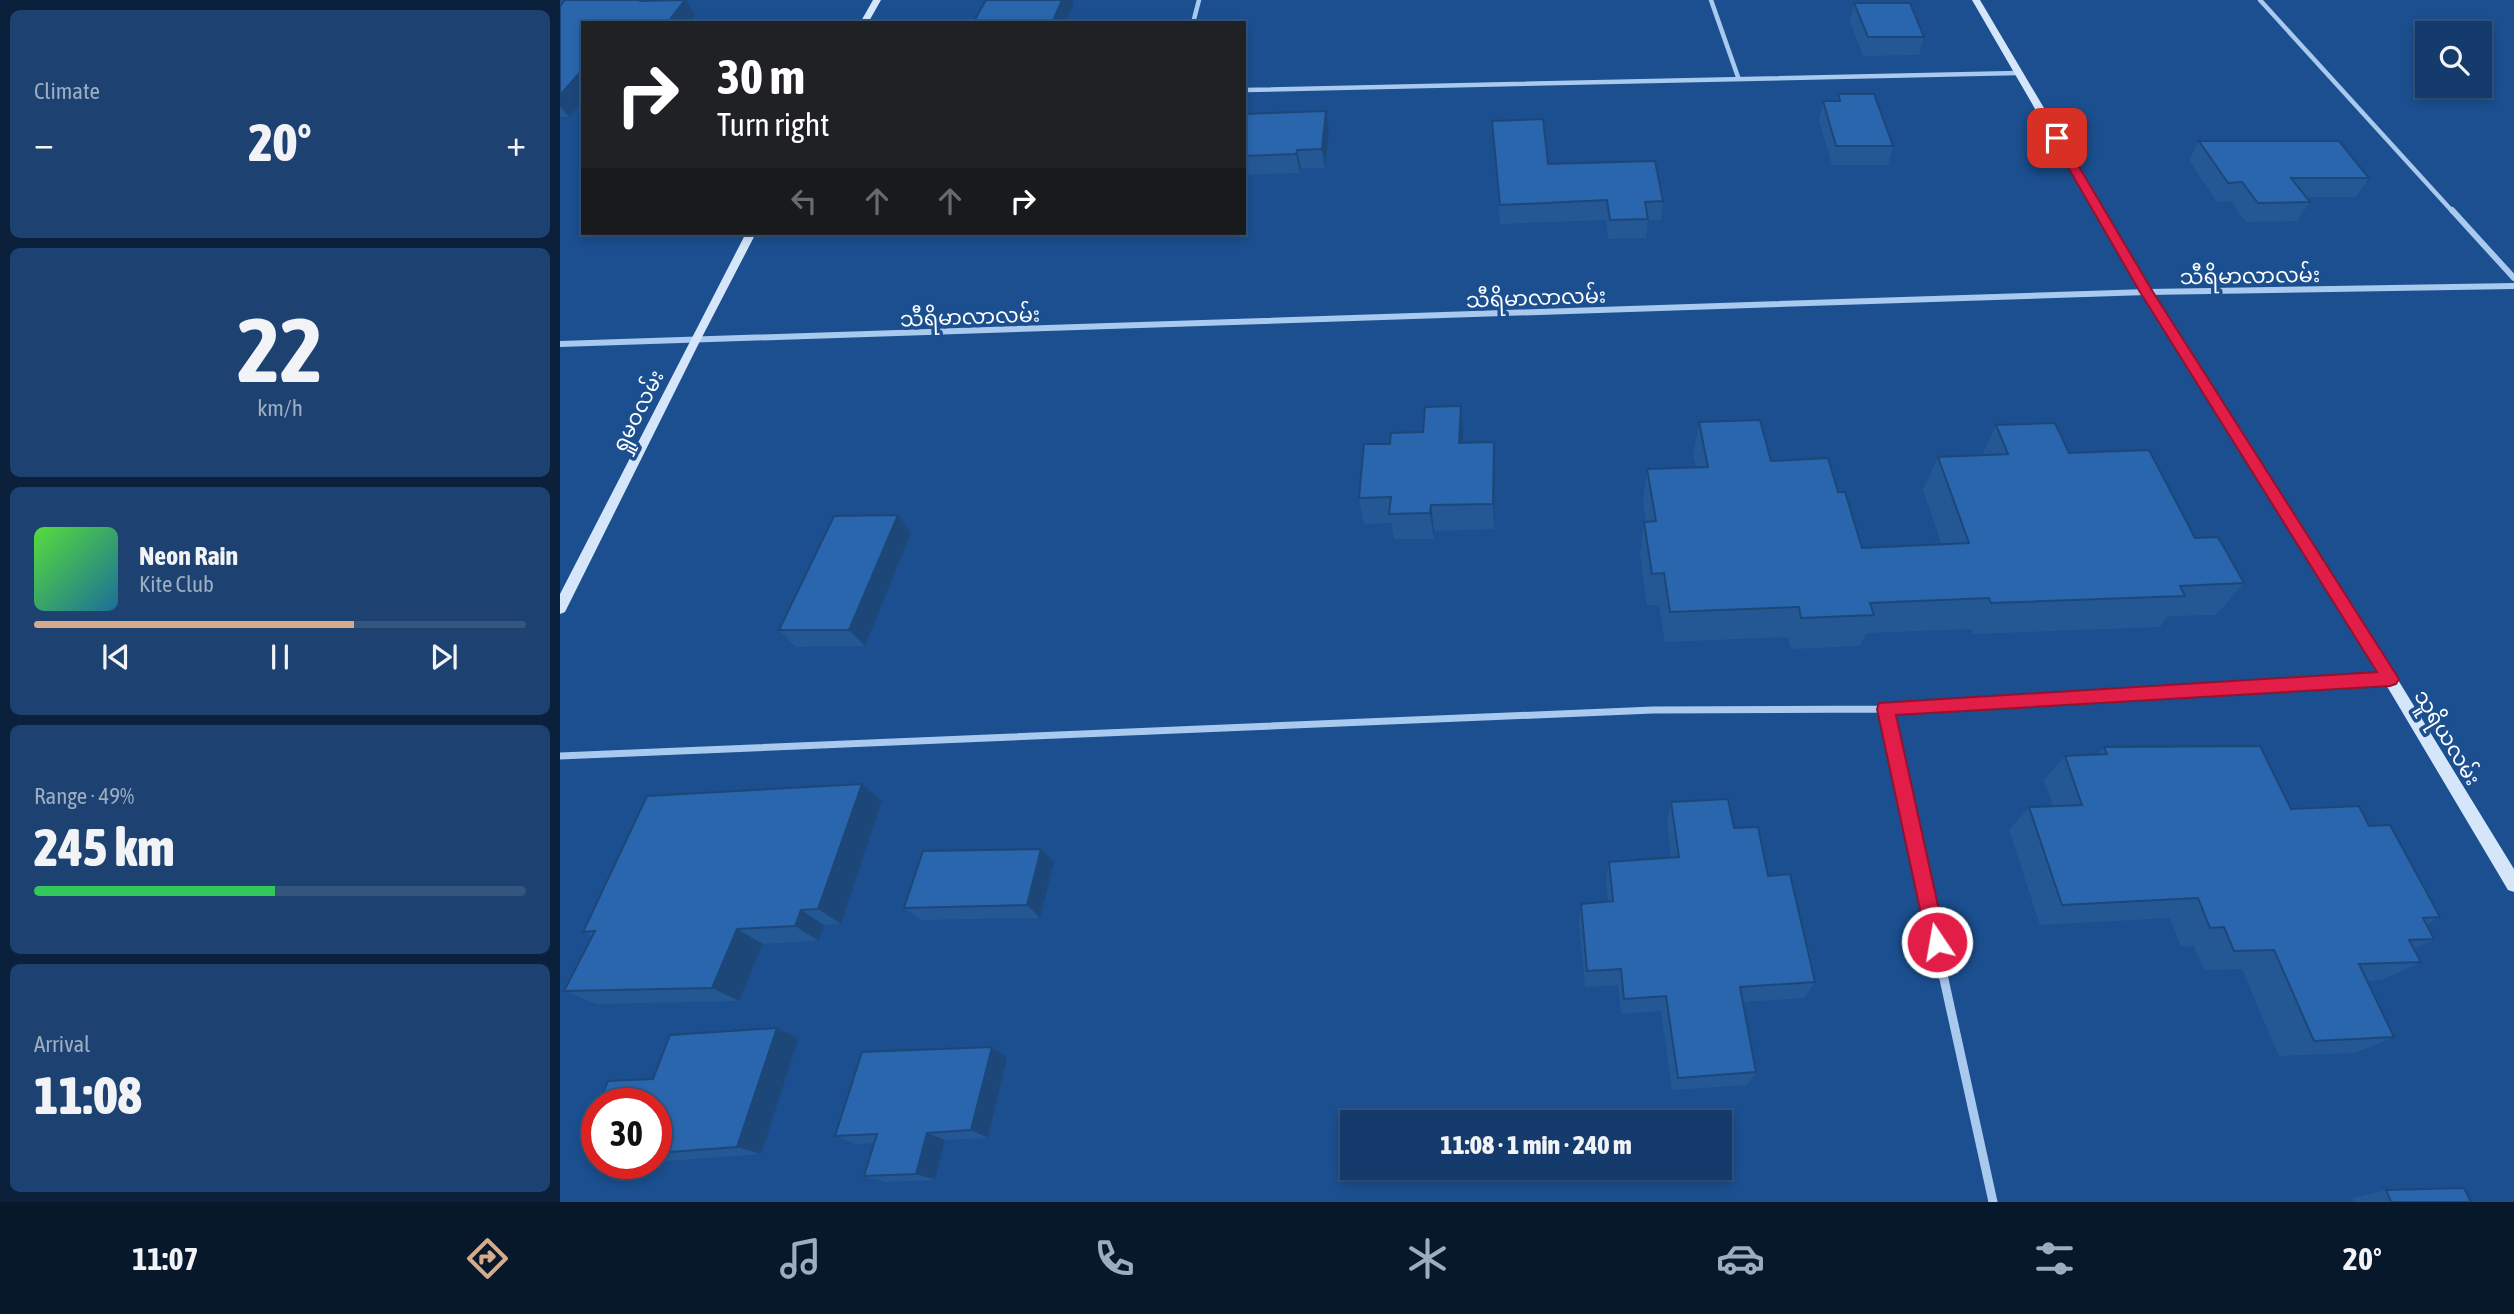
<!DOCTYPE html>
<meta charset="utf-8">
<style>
body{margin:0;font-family:"Asap Condensed","Noto Sans Myanmar",sans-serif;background:#1d4271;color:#f1f3f6;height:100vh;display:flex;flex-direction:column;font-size:26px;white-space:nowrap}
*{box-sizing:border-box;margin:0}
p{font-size:23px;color:#9dadc1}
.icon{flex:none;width:38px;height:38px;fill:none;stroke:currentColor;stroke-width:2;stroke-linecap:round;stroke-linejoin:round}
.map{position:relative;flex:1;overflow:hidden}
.side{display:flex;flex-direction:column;gap:10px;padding:10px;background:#0b203b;width:560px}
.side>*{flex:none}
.hud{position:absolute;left:21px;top:21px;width:665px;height:214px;border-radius:0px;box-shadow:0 4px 10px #0003,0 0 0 2px #33557e;background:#202124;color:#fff;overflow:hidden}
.buttons{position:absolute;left:1855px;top:21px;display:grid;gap:14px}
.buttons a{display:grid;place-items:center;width:77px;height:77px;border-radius:0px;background:#143b6b;box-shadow:0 4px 10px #0003,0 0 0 2px #33557e;font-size:35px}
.speed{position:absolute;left:21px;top:1088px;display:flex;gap:14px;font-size:35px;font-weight:700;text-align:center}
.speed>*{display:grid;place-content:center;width:91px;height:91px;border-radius:50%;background:#143b6b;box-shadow:0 4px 10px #0003,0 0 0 2px #33557e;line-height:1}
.speed .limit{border:10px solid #d22;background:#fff;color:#111}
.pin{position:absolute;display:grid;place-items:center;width:60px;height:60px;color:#fff;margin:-30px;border-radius:14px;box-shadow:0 4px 10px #0006}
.me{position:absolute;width:77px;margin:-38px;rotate:348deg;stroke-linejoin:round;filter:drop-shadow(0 0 5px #0008)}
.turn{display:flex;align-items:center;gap:24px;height:147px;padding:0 21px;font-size:32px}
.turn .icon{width:91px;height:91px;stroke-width:2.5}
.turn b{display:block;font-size:49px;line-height:60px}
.lanes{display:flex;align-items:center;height:66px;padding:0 21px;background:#0003;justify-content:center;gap:35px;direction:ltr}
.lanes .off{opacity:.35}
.big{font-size:52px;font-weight:800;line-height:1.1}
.side .widget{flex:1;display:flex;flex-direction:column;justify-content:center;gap:10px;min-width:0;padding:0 24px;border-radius:10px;background:#1d4271}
.side .dial{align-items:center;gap:0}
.dial b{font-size:91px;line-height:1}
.song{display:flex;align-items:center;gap:21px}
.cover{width:84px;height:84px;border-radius:10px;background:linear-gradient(135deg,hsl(110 70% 55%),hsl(200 70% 35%))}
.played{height:7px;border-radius:4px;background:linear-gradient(90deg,#d6ab8b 65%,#33557e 65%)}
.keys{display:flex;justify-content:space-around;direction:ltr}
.heat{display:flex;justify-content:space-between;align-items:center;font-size:38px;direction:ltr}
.charge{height:10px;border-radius:5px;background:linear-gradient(90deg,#34c759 49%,#33557e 0)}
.trip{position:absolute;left:780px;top:1110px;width:392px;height:70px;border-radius:0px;background:#143b6b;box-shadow:0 4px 10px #0003,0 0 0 2px #33557e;font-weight:800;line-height:70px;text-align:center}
.tabs{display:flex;height:112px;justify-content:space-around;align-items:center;background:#08182b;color:#9dadc1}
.tabs .icon{width:49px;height:49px}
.tabs .on{color:#d6ab8b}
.tabs b{font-size:32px;color:#f1f3f6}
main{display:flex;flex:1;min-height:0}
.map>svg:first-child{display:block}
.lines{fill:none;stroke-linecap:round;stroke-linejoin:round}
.street-far3{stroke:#a9c9ee;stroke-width:4.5}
.street-far2{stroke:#a9c9ee;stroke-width:6}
.street-far1{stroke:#a9c9ee;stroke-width:7}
.street{stroke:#a9c9ee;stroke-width:9}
.secondary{fill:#d6e6fa;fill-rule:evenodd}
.wall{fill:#245895}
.shaded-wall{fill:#1d4779}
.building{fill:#2a66ad;stroke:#1d4779;stroke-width:2}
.route{fill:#e11d48;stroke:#92132f;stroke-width:2}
.labels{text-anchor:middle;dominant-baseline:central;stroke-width:7;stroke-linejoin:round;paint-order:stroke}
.street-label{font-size:21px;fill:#fff;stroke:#1b4f8f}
</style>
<main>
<section class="side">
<div class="widget"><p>Climate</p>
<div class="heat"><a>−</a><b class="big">20°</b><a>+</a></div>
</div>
<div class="widget dial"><b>22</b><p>km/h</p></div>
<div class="widget">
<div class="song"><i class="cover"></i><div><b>Neon Rain</b><p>Kite Club</p></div></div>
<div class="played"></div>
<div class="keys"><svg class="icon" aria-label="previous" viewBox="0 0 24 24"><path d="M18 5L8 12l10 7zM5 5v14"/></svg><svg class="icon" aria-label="pause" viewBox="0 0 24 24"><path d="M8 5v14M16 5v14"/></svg><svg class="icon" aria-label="next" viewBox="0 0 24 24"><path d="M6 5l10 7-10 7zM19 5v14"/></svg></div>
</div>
<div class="widget"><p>Range · 49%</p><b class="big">245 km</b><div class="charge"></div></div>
<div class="widget"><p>Arrival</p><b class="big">11:08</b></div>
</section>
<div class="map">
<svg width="1954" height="1202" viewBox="0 0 1954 1202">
<rect width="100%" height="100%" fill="#1b4f8f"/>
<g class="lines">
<path class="street-far3" d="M1151,0L1178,77
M1700,0L1893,212
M633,23L639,0
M684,90L1458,73"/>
<path class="street-far2" d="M1892,210L1954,278
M0,344L1587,292L1954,286"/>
<path class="street-far1" d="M1325,709L1345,799
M0,756L1093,710L1325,709L1830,679"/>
<path class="street" d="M1344,797L1433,1202"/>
<path class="secondary" d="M313,0H321L308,23H300Z
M1412,0H1420L1593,292L1835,675L1954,869V892L1948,890L1825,683L1581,292Z
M186,233H196L140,341L5,612L0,614V594Z"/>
</g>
<path class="wall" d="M1294,3L1364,37L1359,55L1303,56L1290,21Z
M0,6L135,15L23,23V100L9,117H0Z
M1278,94L1333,146L1328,165H1272L1259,120L1263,101H1276Z
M766,111L769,130L765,168H741L740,173L684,175V114Z
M932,121L988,164L1103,201L1101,220H1088L1086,238L1048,239L1046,220L940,224Z
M1639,141L1809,178L1796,197H1746L1750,202L1737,221L1686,222L1671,201L1657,202L1629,160Z
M1139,422L1211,461L1278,492L1302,548L1382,545L1363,490L1378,457L1422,455L1436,425L1509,453L1635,538L1684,583L1656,615L1608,616L1600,627L1413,634L1411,629L1306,633L1300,646L1231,649L1228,637L1105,642L1099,605H1087L1080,554L1084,522H1086L1083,502L1087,469L1136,467L1133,456Z
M903,433V442L935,469L934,529L874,531V539H834L831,523L804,524L799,498L830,444Z
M351,533L305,646L236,647L219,630Z
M1544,747L1731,809L1809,826L1880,917L1866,925L1874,939L1854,949L1861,962L1822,980L1807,981L1834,1037L1795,1053L1719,1056L1682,969L1644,970L1634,946L1621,947L1610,918L1480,925L1449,830L1469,807L1493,806L1484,780L1505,756L1538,754Z
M322,801L281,924L264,925L259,941L203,944L179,1001L37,1004L4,991L32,936L23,932Z
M1111,802L1174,828L1208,876L1255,982L1244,998L1183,1002L1196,1072L1187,1085L1112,1090L1101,1011L1061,1014L1058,985L1025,987L1019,922L1021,904L1048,902L1046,881L1049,862L1111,858L1107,823Z
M494,862L480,918L361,920L344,908Z
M217,1028L239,1038L201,1154L96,1162V1104L93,1079Z
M447,1057L428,1138L385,1140L375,1180L325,1182L304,1176L314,1143L296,1144L275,1136Z
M1826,1190L1911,1202H1794L1792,1198Z"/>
<path class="shaded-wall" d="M125,0H126L135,15L130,23H107Z
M502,0H513L514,3L506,23H492Z
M22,69L23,100L9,117L0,106V95Z
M766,111L769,130L765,168L762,149Z
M737,150L741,168L740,173L736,154Z
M901,406L903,433L902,469L899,443Z
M934,442L935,469L934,529L933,504Z
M871,505L874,531V539L870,513Z
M338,515L351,533L305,646L289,630Z
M302,784L322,801L281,924L258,909Z
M481,849L494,862L480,918L467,905Z
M241,910L264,925L259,941L235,926Z
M177,929L203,944L179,1001L152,988Z
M217,1028L239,1038L201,1154L177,1147Z
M432,1047L447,1057L428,1138L411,1130Z
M367,1133L385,1140L375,1180L356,1174Z"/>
<path class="building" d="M5,0H79L80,1L125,0L107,23H23V69L0,95V6Z
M426,0H502L492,23H413Z
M1294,3H1350L1364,37H1308Z
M1278,94H1314L1333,146H1276L1263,101H1280Z
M766,111L762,149L737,150L736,154L684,156V114Z
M983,119L988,164L1095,161L1103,201L1085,202L1088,219L1050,220L1047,200L940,205L932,121Z
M1639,141H1779L1809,178H1731L1750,202L1698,203L1682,182L1668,183Z
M901,406L899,443L934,442L933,504L871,505L870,513L829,514L831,497L799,498L804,444H830L831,433L863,432L865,407Z
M1200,420L1211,461L1268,458L1278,492H1285L1302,548L1409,543L1378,457L1448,454L1436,425L1495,423L1509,453L1589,450L1635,538L1658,537L1684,583L1620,586L1625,596L1431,603L1429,598L1310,603L1314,615L1241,618L1239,607L1110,612L1104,573L1092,574L1084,522L1096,521L1087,469L1148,467L1139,422Z
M338,515L289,630H219L274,516Z
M1700,746L1731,809L1799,806L1809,826L1830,825L1880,917L1863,918L1874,939L1849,940L1861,962L1799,964L1834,1037L1754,1041L1714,950L1674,951L1664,927L1650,928L1638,898L1502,905L1469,807L1522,805L1505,756L1547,754L1544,747Z
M302,784L258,909L241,910L235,926L177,929L152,988L4,991L35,931L23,932L87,796Z
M1168,799L1174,828L1198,827L1208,876L1230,874L1255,982L1180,987L1196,1072L1118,1078L1106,996L1064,999L1061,969L1027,971L1021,904L1053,901L1049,862L1119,857L1111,802Z
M481,849L467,905L344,908L363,851Z
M217,1028L177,1147L96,1153V1104H38L48,1081L93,1079L110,1035Z
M432,1047L411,1130L367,1133L356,1174L304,1176L317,1134L275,1136L302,1052Z
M37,1108V1125L29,1126Z
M1904,1188L1911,1202H1831L1826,1190Z"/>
<path class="route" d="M1497,135L1502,138L1593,292L1839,679L1836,684L1830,686L1336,715L1386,942L1383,949L1377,952L1370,949L1367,942L1317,709L1319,703L1817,672L1580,292L1491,138Z"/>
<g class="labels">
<g class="street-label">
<text transform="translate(1690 275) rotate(-1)">သီရိမာလာလမ်း</text>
<text transform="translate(976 297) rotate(-2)">သီရိမာလာလမ်း</text>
<text transform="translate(410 316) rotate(-2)">သီရိမာလာလမ်း</text>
<text transform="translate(77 411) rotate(-63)">ရှုမဝလမ်း</text>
<text transform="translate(1888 737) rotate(59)">သူရိယလမ်း</text>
</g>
</g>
</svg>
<div class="buttons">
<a><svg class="icon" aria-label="search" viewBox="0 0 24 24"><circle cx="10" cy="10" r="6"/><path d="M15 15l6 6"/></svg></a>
</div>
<div class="speed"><div class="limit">30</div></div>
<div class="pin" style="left:1497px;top:138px;background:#d93025"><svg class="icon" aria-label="arrive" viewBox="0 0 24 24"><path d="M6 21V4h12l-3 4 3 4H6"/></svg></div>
<svg class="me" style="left:1377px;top:942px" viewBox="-20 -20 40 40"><circle r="17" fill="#e11d48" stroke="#fff" stroke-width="3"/><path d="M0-11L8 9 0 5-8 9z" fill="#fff"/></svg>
<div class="trip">11:08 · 1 min · 240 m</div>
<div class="hud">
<div class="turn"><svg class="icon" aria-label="right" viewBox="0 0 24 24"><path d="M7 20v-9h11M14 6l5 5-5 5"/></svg><div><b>30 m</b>Turn right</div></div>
<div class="lanes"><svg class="icon off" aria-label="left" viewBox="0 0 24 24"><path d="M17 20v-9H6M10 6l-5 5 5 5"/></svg><svg class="icon off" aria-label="ahead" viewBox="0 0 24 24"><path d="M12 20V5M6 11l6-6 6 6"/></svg><svg class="icon off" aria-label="ahead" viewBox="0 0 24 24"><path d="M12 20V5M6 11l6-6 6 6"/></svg><svg class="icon" aria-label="right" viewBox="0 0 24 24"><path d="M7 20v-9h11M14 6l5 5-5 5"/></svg></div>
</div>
</div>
</main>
<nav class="tabs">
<b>11:07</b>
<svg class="icon on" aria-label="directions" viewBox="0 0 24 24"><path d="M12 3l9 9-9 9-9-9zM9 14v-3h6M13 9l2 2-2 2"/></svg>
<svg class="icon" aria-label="music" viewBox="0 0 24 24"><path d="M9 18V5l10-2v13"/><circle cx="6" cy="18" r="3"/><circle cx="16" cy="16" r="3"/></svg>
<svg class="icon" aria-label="phone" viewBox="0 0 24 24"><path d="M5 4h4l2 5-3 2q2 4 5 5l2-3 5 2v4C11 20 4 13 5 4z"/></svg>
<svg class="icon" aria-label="climate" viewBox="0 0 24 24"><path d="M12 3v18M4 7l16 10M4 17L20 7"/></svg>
<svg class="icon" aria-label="car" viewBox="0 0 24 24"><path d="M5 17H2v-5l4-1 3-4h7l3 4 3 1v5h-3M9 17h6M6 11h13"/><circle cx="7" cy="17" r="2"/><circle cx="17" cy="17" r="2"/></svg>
<svg class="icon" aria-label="filters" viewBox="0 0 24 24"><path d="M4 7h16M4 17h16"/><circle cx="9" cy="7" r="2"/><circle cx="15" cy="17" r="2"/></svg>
<b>20°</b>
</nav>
